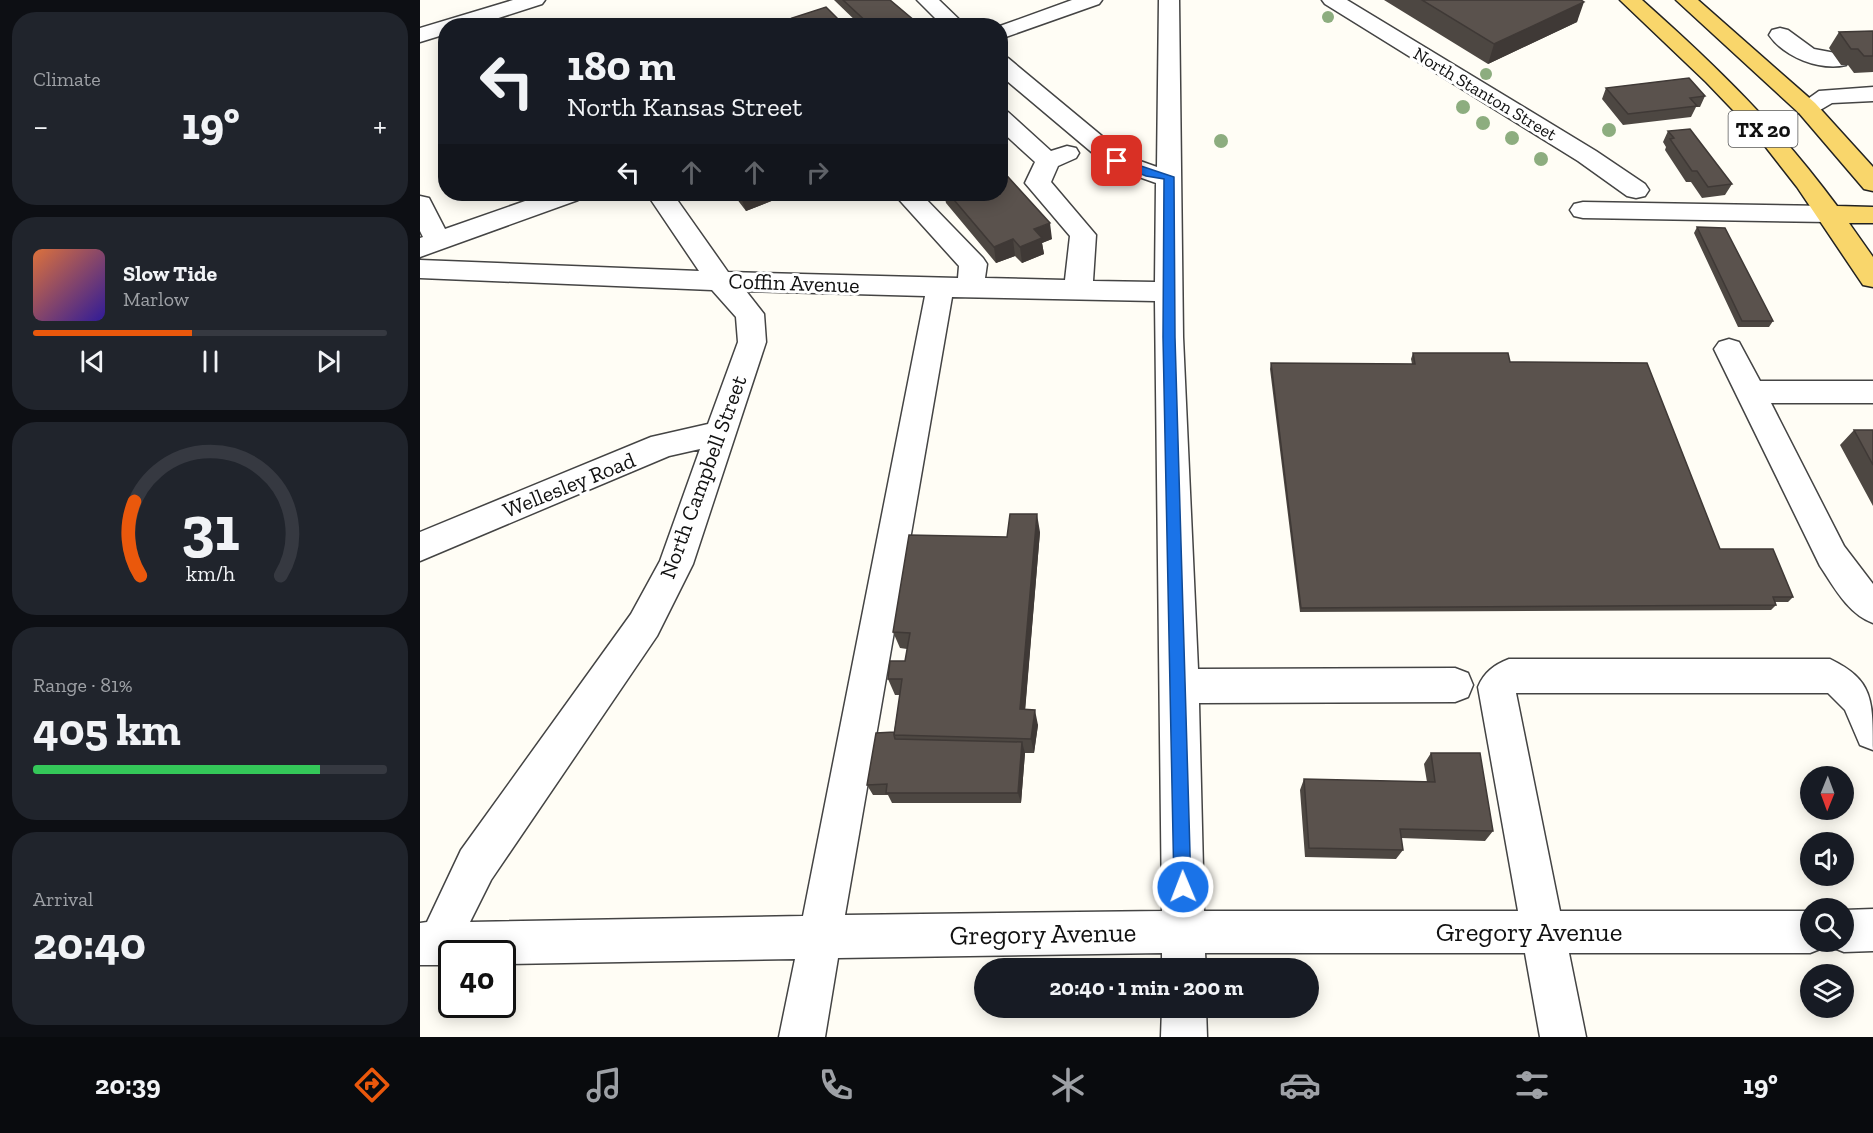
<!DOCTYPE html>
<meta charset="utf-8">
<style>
body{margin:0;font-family:"Zilla Slab",serif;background:#20242c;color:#f1f3f6;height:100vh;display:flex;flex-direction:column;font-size:22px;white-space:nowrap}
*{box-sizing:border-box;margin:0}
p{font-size:20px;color:#9ea1a6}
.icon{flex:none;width:33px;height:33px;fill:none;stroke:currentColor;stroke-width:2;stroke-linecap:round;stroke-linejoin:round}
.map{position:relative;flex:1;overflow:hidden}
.panel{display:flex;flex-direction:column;gap:12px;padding:12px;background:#0d0f14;width:420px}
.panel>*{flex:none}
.guide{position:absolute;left:18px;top:18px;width:570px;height:183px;border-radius:24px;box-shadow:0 3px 15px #0003;background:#171b24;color:#f1f3f6;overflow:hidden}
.needle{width:39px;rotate:181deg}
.tools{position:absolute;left:1380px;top:766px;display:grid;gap:12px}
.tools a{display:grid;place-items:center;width:54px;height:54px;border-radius:50%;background:#171b24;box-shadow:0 3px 15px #0003;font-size:30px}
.speed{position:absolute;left:18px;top:940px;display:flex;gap:12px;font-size:30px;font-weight:700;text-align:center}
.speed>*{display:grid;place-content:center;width:78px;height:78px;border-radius:50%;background:#171b24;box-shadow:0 3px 15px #0003;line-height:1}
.speed .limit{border:3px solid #111;border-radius:9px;background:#fff;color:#111}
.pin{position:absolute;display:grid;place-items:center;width:51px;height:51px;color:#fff;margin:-26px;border-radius:12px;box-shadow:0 3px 9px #0006}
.me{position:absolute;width:66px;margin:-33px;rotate:359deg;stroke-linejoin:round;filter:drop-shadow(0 0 4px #0008)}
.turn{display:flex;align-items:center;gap:21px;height:126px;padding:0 30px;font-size:27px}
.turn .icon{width:78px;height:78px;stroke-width:2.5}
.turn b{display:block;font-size:42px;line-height:51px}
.lanes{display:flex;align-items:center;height:57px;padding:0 30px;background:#0003;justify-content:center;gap:30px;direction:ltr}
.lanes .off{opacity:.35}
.big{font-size:45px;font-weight:700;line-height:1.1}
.panel .tile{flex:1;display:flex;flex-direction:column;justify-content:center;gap:9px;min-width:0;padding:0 21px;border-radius:24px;background:#20242c}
.panel .dial{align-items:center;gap:0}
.dial svg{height:156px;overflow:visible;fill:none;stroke:#363941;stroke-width:7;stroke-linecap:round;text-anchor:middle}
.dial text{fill:#f1f3f6;stroke:none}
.song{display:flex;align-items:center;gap:18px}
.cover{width:72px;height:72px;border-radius:9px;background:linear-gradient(135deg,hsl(20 70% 55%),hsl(250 70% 35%))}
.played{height:6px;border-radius:3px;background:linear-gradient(90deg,#ea580c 45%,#363941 45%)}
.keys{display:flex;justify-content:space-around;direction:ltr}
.heat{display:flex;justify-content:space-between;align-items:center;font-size:33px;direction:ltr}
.charge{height:9px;border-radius:4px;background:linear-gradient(90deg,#34c759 81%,#363941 0)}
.trip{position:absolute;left:554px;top:958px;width:345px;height:60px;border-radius:30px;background:#171b24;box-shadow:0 3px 15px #0003;font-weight:700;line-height:60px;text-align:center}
.tab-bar{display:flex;height:96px;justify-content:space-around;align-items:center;background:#090b0e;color:#9ea1a6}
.tab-bar .icon{width:42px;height:42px}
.tab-bar .current{color:#ea580c}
.tab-bar b{font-size:27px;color:#f1f3f6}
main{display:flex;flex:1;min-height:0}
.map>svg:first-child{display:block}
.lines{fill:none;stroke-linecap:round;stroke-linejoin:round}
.minor-casing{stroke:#444;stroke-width:3}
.major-casing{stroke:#222;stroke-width:3}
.minor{fill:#fff;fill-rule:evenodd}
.major{fill:#f9d66b;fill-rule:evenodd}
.tree{fill:#8dad7f}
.wall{fill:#4d4742}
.shaded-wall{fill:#3f3936}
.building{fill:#5a524d;stroke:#3f3936;stroke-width:1.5}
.route{fill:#1a73e8;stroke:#114b97;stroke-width:1.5}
.labels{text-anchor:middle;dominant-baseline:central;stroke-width:6;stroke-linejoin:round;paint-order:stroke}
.far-street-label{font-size:18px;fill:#111;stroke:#fff}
.shield{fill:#fff;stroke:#585858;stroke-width:1.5}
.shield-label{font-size:21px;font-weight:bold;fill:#111}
.street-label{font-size:22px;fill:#111;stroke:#fff}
.near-street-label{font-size:27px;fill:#111;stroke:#fff}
</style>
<main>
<section class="panel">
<div class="tile"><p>Climate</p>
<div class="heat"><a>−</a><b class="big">19°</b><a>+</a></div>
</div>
<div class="tile">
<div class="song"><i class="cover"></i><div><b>Slow Tide</b><p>Marlow</p></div></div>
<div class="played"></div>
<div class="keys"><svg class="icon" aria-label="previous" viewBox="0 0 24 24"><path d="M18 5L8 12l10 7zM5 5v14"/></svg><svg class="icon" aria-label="pause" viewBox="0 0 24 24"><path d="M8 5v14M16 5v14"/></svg><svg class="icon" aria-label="next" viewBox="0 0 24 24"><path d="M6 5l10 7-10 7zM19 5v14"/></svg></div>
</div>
<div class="tile dial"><svg viewBox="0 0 100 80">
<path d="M14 69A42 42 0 1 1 86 69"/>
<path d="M14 69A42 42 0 0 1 11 31" stroke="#ea580c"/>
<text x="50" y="56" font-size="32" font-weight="700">31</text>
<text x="50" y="72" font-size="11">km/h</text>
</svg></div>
<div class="tile"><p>Range · 81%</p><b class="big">405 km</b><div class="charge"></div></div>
<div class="tile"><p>Arrival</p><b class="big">20:40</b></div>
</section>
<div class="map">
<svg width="1453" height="1037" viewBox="0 0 1453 1037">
<rect width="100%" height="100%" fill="#fffdf5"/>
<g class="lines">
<defs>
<path id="minor" d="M93,0H125L122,4L54,26H26V34L0,42V28Z
M497,0H519L546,26H523Z
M652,0H682L679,4L580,39V26Z
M739,0H759L763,337L778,669L1035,668L1048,673L1053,685L1048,697L1035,702L779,703L784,911H1098L1058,687C1064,672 1074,665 1089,659H1410C1453,680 1453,699 1453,750L1440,745L1425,710L1408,693H1096L1140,911H1390V942H1407L1405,947L1390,953H1149L1166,1037H1120L1105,953H785L786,969H742V953L418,958L405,1037H359L375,959L82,964V954H32V965H0V923L7,922L41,850L211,614L240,561L280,449L249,456L0,561V532L231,437L288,424L318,342L316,317L292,290L0,278V260L279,271L227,194H253L308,272L538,278L539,266L474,194H501L563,258L567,264L565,278L645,280L650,236L605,183L615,162L580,130V110L588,112L631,151L647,146L656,148L659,153L656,158L638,166L631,182L676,235L673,281L735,282L736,183L688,166L580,75V56L588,58L706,156L737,167ZM326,291L505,296L383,916L50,922L71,880L237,636L273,564L346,342L344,314ZM532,297L735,301L742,911L425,915Z
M902,0H927L1176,151L1225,184L1229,190L1225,196L1216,198L1207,196L1158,161L905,4Z
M1360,28L1368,30L1394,49L1426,55L1429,60L1426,65C1400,71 1364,57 1349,35L1352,30Z
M1453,87V101L1412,103L1395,113H1379L1375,108L1399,91Z
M125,194H162L158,200L0,257V238L3,237L0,231V196L9,198L25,229Z
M1163,202L1410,206L1419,208L1423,214L1419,220L1410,222L1163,218L1154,216L1150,210L1154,204Z
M1309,339L1319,342L1340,381H1453V403H1351L1424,546L1453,584V623C1428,614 1414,587 1400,566L1294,349L1299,342Z
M1453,909V951L1424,952L1409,946L1407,942H1424V910Z
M742,1008H786L787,1037H741Z"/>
<path id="major" d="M1200,0H1222C1294,64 1360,128 1417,206L1453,207V223H1429L1453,257V287L1443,285L1377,187L1334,132L1286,82Z
M1256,0H1278L1395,103L1453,167V191L1444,189L1379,113Z"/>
</defs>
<use href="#minor" class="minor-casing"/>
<use href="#major" class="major-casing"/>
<use href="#minor" class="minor"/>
<use href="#major" class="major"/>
</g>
<g class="tree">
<circle cx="908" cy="17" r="6"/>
<circle cx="1066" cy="74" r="6"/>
<circle cx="1043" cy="107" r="7"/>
<circle cx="1063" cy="123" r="7"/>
<circle cx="1189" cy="130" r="7"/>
<circle cx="1092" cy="138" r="7"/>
<circle cx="801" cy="141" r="7"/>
<circle cx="1121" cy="159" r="7"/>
</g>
<path class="wall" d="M414,0H470L496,26H441Z
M964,0H1161L1157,22L1068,64Z
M372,18L425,26H374Z
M1453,31V72L1434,73L1428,65H1421L1409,48L1419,32Z
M1186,88L1285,96L1280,107H1276L1271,117L1203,125L1182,99Z
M1248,131L1312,184L1305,195L1282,198L1271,182H1266L1245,150L1246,147L1243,142Z
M313,194H369L326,211Z
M524,194H580L632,239L622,243L624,254L602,263L595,256L576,263L526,203Z
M1277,227L1353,321L1349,327H1318L1274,233Z
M993,353L1090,362L1300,549L1373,597L1368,602H1355L1356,605L1351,610L880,612L850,369L851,363L992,364L991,359Z
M1434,430H1453V506L1420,445Z
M620,532L605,709L618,725L614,753H605L601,803H472L468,795H453L447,785L474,732L480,695H475L468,679L485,661L487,649L480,648L473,632L587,537Z
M1011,753L1073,831L1065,841L981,838L983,850L976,859L885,857L880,790L884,779L1007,782L1004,764Z"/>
<path class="shaded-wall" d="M1164,2L1157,22L1068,64L1074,44Z
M495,21L496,26H483Z
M323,194H369L326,211L320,195Z
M630,223L632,239L622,243L624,254L602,263L600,247L614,229Z
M593,239L595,256L576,263L574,247Z
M617,514L620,532L604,724L600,709Z
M615,710L618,725L614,753L611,739Z
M602,742L605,753L601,803L598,793Z"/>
<path class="building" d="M423,0H470L495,21L483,26H451Z
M1002,0H1161L1164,2L1074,44Z
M406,7L425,26H380L372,18Z
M359,22L363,26H348Z
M1453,31V56H1444L1438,49H1431L1419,32Z
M1269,78L1285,96L1270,98L1277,106L1208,114L1186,88Z
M1270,129L1312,184L1288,187L1277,171H1272L1250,139L1254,138L1248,131Z
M580,168L630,223L614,229L622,238L600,247L593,239L574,247L529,194H580Z
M1277,227L1305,228L1353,321H1322Z
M993,353H1088L1090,362L1227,363L1300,549H1353L1373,597H1353L1356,605L881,608L851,363L995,364Z
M1434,430H1453V465Z
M590,514H617L600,709L615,710L611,739L474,735L482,679H468L470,661H485L490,633L473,632L489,535L587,537Z
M474,732V735L475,739L602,742L598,793H466L467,784L447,785L456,733Z
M1011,753H1060L1073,831L980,829L983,850L889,848L884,779L1015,782Z"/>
<path class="route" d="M697,158L754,177L755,337L771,887L769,893L763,896L757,893L754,887L743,337L744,179L726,176L694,163V159Z"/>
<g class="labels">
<g class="far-street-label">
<text transform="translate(1065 94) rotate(31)">North Stanton Street</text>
</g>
<rect class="shield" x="1308.5" y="111" width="69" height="36" rx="4.5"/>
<g class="shield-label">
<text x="1343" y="129">TX 20</text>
</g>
<g class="street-label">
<text transform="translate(374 283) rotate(2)">Coffin Avenue</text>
<text transform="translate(283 477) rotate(-70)">North Campbell Street</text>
<text transform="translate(149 485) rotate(-22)">Wellesley Road</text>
</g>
<g class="near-street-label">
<text x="1109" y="932">Gregory Avenue</text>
<text transform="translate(623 934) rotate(-1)">Gregory Avenue</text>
</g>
</g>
</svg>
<div class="tools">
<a><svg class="needle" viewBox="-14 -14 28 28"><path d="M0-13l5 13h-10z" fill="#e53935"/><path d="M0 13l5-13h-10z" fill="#9ea1a6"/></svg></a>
<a><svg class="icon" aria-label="sound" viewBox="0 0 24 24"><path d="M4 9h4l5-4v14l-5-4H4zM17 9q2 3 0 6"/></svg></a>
<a><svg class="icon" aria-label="search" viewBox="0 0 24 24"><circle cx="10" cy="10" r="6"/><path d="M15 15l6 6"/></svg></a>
<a><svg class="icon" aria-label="layers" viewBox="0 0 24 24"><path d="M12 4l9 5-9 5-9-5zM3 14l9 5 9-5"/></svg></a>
</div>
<div class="speed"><div class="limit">40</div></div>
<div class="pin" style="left:697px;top:161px;background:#d93025"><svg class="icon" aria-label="arrive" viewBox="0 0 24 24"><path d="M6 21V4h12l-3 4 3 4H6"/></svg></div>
<svg class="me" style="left:763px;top:887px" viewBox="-20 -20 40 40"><circle r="17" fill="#1a73e8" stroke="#fff" stroke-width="3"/><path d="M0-11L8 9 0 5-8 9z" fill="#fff"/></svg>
<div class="trip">20:40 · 1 min · 200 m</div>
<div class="guide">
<div class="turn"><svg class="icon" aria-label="left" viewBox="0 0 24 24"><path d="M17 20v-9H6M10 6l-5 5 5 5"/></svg><div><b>180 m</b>North Kansas Street</div></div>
<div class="lanes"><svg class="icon" aria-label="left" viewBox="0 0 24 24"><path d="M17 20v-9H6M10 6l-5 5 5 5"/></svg><svg class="icon off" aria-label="ahead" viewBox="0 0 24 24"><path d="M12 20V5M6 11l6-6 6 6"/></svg><svg class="icon off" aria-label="ahead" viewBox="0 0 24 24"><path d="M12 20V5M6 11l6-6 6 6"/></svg><svg class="icon off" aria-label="right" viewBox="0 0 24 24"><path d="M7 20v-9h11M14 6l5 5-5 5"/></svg></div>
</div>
</div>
</main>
<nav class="tab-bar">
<b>20:39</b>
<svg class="icon current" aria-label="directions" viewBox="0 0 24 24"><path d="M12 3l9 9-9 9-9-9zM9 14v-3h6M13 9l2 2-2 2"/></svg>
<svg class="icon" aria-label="music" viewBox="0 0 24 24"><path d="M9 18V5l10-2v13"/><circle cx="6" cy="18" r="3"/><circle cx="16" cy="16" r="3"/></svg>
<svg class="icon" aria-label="phone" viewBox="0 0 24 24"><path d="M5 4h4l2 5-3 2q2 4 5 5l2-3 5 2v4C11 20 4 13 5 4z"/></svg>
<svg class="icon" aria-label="climate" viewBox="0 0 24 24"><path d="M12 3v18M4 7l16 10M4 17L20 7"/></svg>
<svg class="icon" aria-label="car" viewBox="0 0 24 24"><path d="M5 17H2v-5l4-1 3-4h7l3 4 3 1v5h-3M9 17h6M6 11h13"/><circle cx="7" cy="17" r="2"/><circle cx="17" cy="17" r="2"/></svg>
<svg class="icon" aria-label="filters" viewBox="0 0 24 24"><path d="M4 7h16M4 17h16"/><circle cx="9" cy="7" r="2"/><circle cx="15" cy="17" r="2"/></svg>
<b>19°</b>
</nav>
